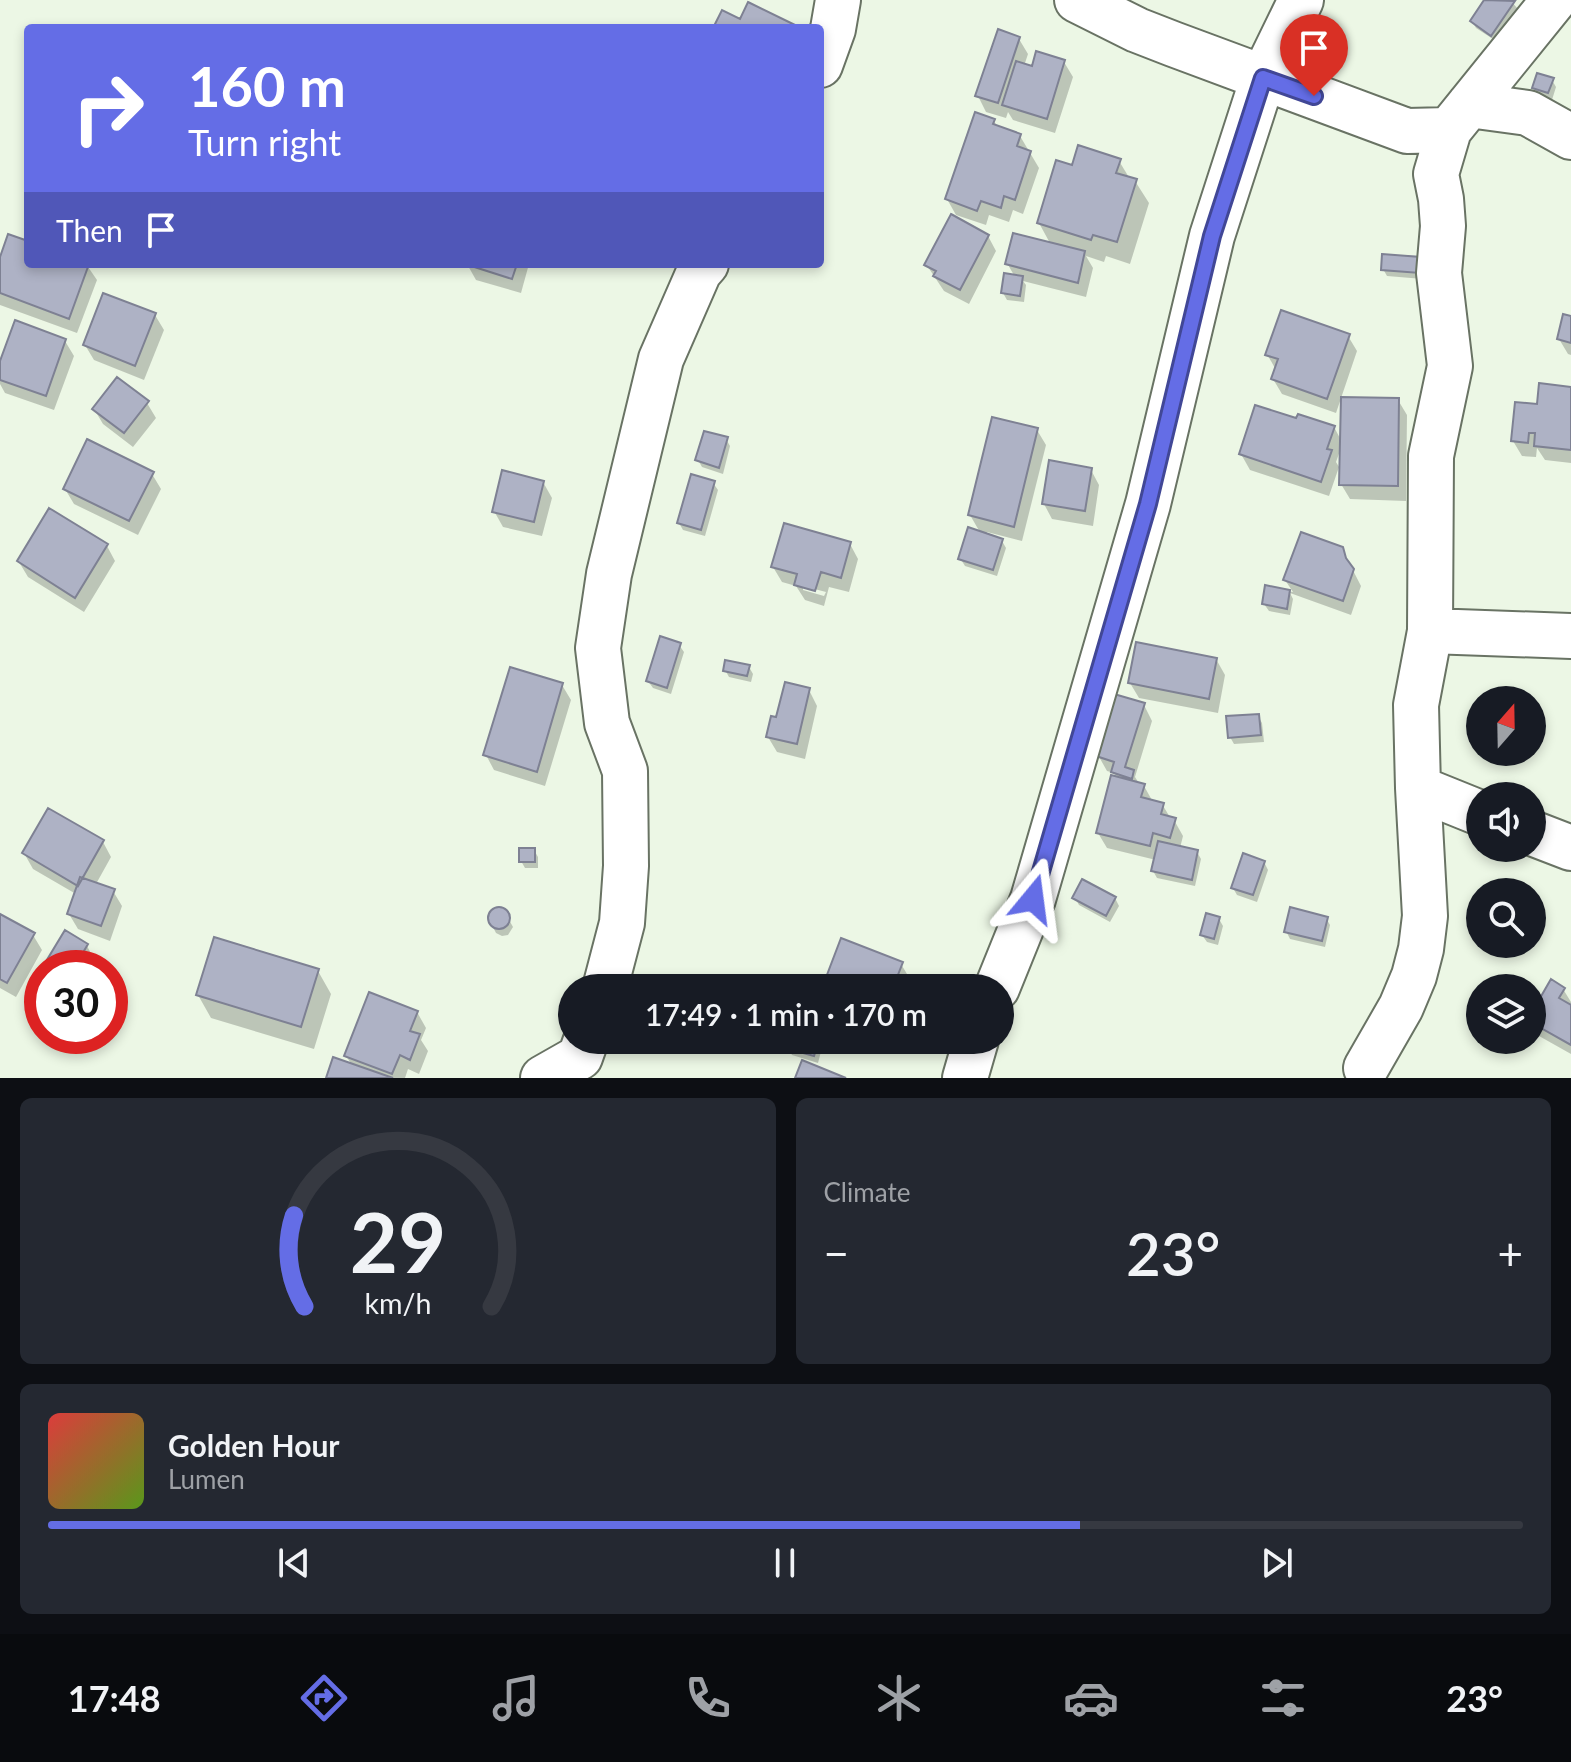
<!DOCTYPE html>
<meta charset="utf-8">
<style>
body{margin:0;font-family:Lato,sans-serif;background:#242831;color:#f1f3f6;height:100vh;display:flex;flex-direction:column;font-size:30px;white-space:nowrap}
*{box-sizing:border-box;margin:0}
p{font-size:26px;color:#9ea1a6}
.icon{flex:none;width:44px;height:44px;fill:none;stroke:currentColor;stroke-width:2;stroke-linecap:round;stroke-linejoin:round}
.map{position:relative;height:1078px;overflow:hidden}
.sheet{display:flex;flex-direction:column;gap:20px;padding:20px;background:#0d0f14;flex:1}
.sheet>*{flex:none}
.hud{position:absolute;left:24px;top:24px;width:800px;height:244px;border-radius:8px;box-shadow:0 4px 12px #0003;background:#646de6;color:#fff;overflow:hidden}
.needle{width:52px;rotate:20deg}
.buttons{position:absolute;left:1466px;top:686px;display:grid;gap:16px}
.buttons a{display:grid;place-items:center;width:80px;height:80px;border-radius:50%;background:#171b24;box-shadow:0 4px 12px #0003;font-size:40px}
.speed{position:absolute;left:24px;top:950px;display:flex;gap:16px;font-size:40px;font-weight:700;text-align:center}
.speed>*{display:grid;place-content:center;width:104px;height:104px;border-radius:50%;background:#171b24;box-shadow:0 4px 12px #0003;line-height:1}
.speed .limit{border:12px solid #d22;background:#fff;color:#111}
.pin{position:absolute;display:grid;place-items:center;width:68px;height:68px;color:#fff;margin:-82px -34px;border-radius:50% 50% 50% 0;rotate:-45deg;box-shadow:0 0 8px #0007}
.pin .icon{rotate:45deg}
.me{position:absolute;width:88px;margin:-44px;rotate:16deg;stroke-linejoin:round;filter:drop-shadow(0 0 6px #0008)}
.turn{display:flex;align-items:center;gap:28px;height:168px;padding:0 32px;font-size:36px}
.turn .icon{width:104px;height:104px;stroke-width:2.5}
.turn b{display:block;font-size:56px;line-height:68px}
.then{display:flex;align-items:center;height:76px;padding:0 32px;background:#0003;gap:16px;font-size:30px}
.big{font-size:60px;font-weight:600;line-height:1.1}
.sheet .card{flex:1;display:flex;flex-direction:column;justify-content:center;gap:12px;min-width:0;padding:0 28px;border-radius:12px;background:#242831}
.sheet .dial{align-items:center;gap:0}
.dial svg{height:208px;overflow:visible;fill:none;stroke:#363941;stroke-width:7;stroke-linecap:round;text-anchor:middle}
.dial text{fill:#f1f3f6;stroke:none}
.song{display:flex;align-items:center;gap:24px}
.cover{width:96px;height:96px;border-radius:12px;background:linear-gradient(135deg,hsl(0 70% 55%),hsl(90 70% 35%))}
.played{height:8px;border-radius:4px;background:linear-gradient(90deg,#646de6 70%,#363941 70%)}
.keys{display:flex;justify-content:space-around;direction:ltr}
.heat{display:flex;justify-content:space-between;align-items:center;font-size:44px;direction:ltr}
.sheet .tiles{flex:1;display:grid;gap:20px;grid-template-columns:1fr 1fr}
.card:last-child{grid-column:span 2}
.trip{position:absolute;left:558px;top:974px;width:456px;height:80px;border-radius:40px;background:#171b24;box-shadow:0 4px 12px #0003;font-weight:600;line-height:80px;text-align:center}
.tabs{display:flex;height:128px;justify-content:space-around;align-items:center;background:#090b0e;color:#9ea1a6}
.tabs .icon{width:56px;height:56px}
.tabs .current{color:#646de6}
.tabs b{font-size:36px;color:#f1f3f6}
.map>svg:first-child{display:block}
.shadow{fill:#0003;fill-rule:evenodd}
.building{fill:#aeb2c5;stroke:#7e8193;stroke-width:2}
.lines{fill:none;stroke-linecap:round;stroke-linejoin:round}
.minor-casing{stroke:#697364;stroke-width:48}
.minor{stroke:#fff;stroke-width:44}
.route-casing{stroke:#414796;stroke-width:20}
.route{stroke:#646de6;stroke-width:14}
</style>
<div class="map">
<svg width="1571" height="1078" viewBox="0 0 1571 1078">
<rect width="100%" height="100%" fill="#ecf7e5"/>
<path class="shadow" d="M1487,0H1510L1518,9L1496,41L1476,28L1472,21Z
M1019,39L1028,54L1024,66L1033,69L1064,62L1073,77L1055,133L1013,120L1008,112L1006,118L986,112L978,96Z
M1552,80L1556,87L1552,100L1538,95L1534,87Z
M994,121L998,128L1020,136L1039,168L1023,214L1013,210L1009,222L989,215L986,225L956,215L947,199Z
M1119,161L1130,179L1135,181L1149,203L1130,264L1106,256L1104,262L1086,256L1093,268L1086,297L1023,281L1026,285L1024,302L1007,300L1003,293L1015,277L1007,263L1051,245L1039,223L1074,167Z
M988,236L996,251L969,304L944,291L926,264Z
M28,243V264H86L97,280L77,333L0,305V263Z
M1420,259L1423,279L1387,276L1383,269Z
M467,264H529L521,293L476,280Z
M155,315L164,330L144,380L94,360L85,345Z
M1571,318V355L1568,354L1559,339Z
M1348,336L1357,351L1336,413L1282,394L1273,379L1276,370L1267,354Z
M65,341L74,356L54,410L5,393L0,384V367Z
M1571,389V463L1545,460L1537,448L1536,457L1522,456L1513,441L1538,406Z
M1398,400L1407,415L1406,501L1350,499L1341,484V448L1336,462L1339,467L1329,496L1250,470L1241,454L1298,421L1334,427L1342,442Z
M147,403L156,418L133,447L103,424L94,409Z
M1037,430L1046,445L1022,541L987,532L986,536L1002,541L1006,548L997,576L965,566L960,558L981,534L970,515Z
M726,439L730,446L723,474L702,467L698,460Z
M1091,470L1099,485L1093,526L1052,519L1044,504Z
M152,474L161,489L138,535L74,504L65,489Z
M543,482L552,498L542,536L503,527L494,511Z
M713,483L718,490L705,536L683,530L679,523Z
M850,544L858,559L849,592L829,587L824,606L805,600L796,586L782,582L773,567ZM803,586L826,592L824,596L803,590Z
M107,546L115,561L84,612L28,577L19,562Z
M1342,549L1361,586L1351,615L1290,593L1293,599L1290,615L1269,611L1264,604L1267,588L1293,592L1285,580Z
M679,645L684,652L671,694L653,688L648,681Z
M1216,659L1225,675L1218,713L1139,698L1130,683Z
M749,667L753,674L751,682L729,677L725,670Z
M562,685L571,700L545,786L494,770L486,755Z
M809,690L817,706L805,759L777,752L768,737L778,719Z
M1144,705L1152,721L1135,777L1140,785L1144,786L1153,802L1162,804L1171,819L1174,820L1183,836L1180,848L1197,852L1201,859L1195,886L1157,878L1153,871L1156,860L1107,848L1098,833L1117,779L1114,773L1107,771L1098,755Z
M1258,716L1262,723L1264,742L1234,744L1230,737Z
M103,842L111,857L96,884L113,891L122,906L110,941L78,929L69,914L76,894L33,869L24,853Z
M534,850L538,857V868H525L521,861Z
M1264,862L1268,870L1257,902L1237,895L1233,888Z
M1075,898H1115L1119,906L1110,922L1079,905Z
M499,909L504,911L513,927L508,935L502,936L496,933L492,925L490,915L493,910Z
M0,916L33,935L42,950L16,997L0,988Z
M1326,918L1330,925L1325,947L1290,939L1286,931Z
M1219,919L1223,926L1218,945L1207,942L1202,935Z
M87,946L95,961L91,968H44Z
M901,964L910,979L907,988H824Z
M318,971L331,994L314,1049L211,1018L198,995Z
M42,972V1014L37,1011L28,995Z
M1563,989L1571,1002V1054L1539,1036L1532,1024V1016Z
M417,1012L426,1028L421,1040L428,1051L419,1074L408,1069L405,1078H328L352,1065L346,1056Z
M790,1040H824L818,1063L792,1055L788,1048Z
M882,1040H896L894,1045Z"/>
<path class="building" d="M1484,0L1515,1L1491,36L1470,21Z
M748,2L795,25L793,28H713L722,10L740,19Z
M998,29L1020,37L998,103L975,96Z
M1036,51L1065,60L1047,119L1002,105L1016,61L1032,66Z
M1537,73L1554,78L1548,93L1532,88Z
M975,112L995,119L993,124L1021,134L1017,146L1031,151L1015,200L1004,196L1001,208L981,201L977,211L945,199Z
M1078,145L1121,159L1116,173L1137,179L1117,242L1093,235L1091,240L1037,223L1056,160L1072,165Z
M951,214L989,235L960,290L933,276L936,271L924,265Z
M1013,233L1085,251L1078,283L1005,264Z
M8,234L28,241V264H89L69,319L0,293V257Z
M1382,254L1421,257L1420,273L1381,270Z
M465,264H517L512,279Z
M1004,273L1023,276L1020,296L1001,293Z
M103,293L156,313L135,366L83,345Z
M1281,310L1350,334L1327,399L1271,379L1278,359L1265,355Z
M1563,314L1571,316V343L1557,339Z
M15,320L66,339L46,396L0,380V361Z
M117,377L149,401L124,433L92,409Z
M1539,383L1571,387V450L1534,446L1535,433H1529L1528,443L1511,441L1515,402L1537,404Z
M1341,397L1399,398L1398,486L1339,485Z
M1255,405L1296,418L1298,414L1335,426L1327,449L1332,450L1321,482L1239,454Z
M992,417L1038,428L1014,527L968,515Z
M704,431L728,437L719,468L695,460Z
M87,439L154,472L129,521L63,489Z
M1049,460L1092,468L1085,511L1042,504Z
M502,470L544,481L534,522L492,512Z
M691,474L715,481L701,530L677,523Z
M49,508L108,544L75,598L17,561Z
M784,523L851,542L841,578L821,572L815,591L794,585L797,574L771,567Z
M968,527L1003,539L993,570L958,559Z
M1301,532L1343,547L1346,558L1354,569L1343,601L1283,580Z
M1265,585L1290,590L1287,609L1262,604Z
M660,636L681,643L667,688L646,681Z
M1136,642L1217,658L1209,699L1128,683Z
M725,660L750,665L747,676L723,671Z
M510,667L563,683L537,772L483,755Z
M785,682L810,688L797,744L766,737L771,716L776,717Z
M1114,694L1145,703L1125,767L1134,770L1132,779L1111,772L1114,762L1096,756Z
M1259,714L1261,735L1228,738L1226,716Z
M1111,775L1145,784L1141,797L1164,803L1161,814L1176,818L1170,838L1153,833L1150,846L1096,833Z
M48,808L104,840L78,886L22,853Z
M1158,841L1198,850L1192,880L1151,871Z
M519,848H535V862H519Z
M1243,853L1265,861L1253,895L1231,888Z
M80,877L115,889L101,926L67,914Z
M1082,879L1116,897L1106,916L1072,898Z
M488 918a11 11 0 1 1 22 0a11 11 0 1 1-22 0Z
M1290,907L1328,917L1322,941L1284,932Z
M1206,913L1220,917L1214,939L1200,935Z
M0,914L35,933L7,983L0,979Z
M65,930L88,944L74,968H42Z
M214,937L319,969L301,1027L196,995Z
M841,938L903,962L894,985L902,988H822Z
M42,968V1006L26,995Z
M1551,979L1565,988L1559,998L1571,1005V1045L1532,1023V1012Z
M369,992L418,1011L410,1031L420,1034L410,1060L400,1055L392,1074L344,1056Z
M788,1040H819L814,1056L785,1048Z
M333,1057L393,1078H326Z
M802,1060L846,1078H795Z"/>
<g class="lines">
<defs>
<path id="minor" d="M1077,0L1137,30L1173,44L1407,131L1449,130
M820,65L833,29L838,0
M1469,105L1528,113L1571,137
M1430,631L1571,636
M1418,788L1480,813
M1532,833L1571,848
M605,988L622,923L626,866L625,771L607,723L598,648L609,574L661,359L699,272L706,264
M997,988L1033,899L1148,504L1212,236L1263,78L1301,0
M1366,1068L1401,1007L1414,976L1421,949L1425,916L1418,788L1416,705L1430,631L1431,456L1450,366L1439,273L1443,226L1441,199L1436,174L1449,130L1554,0
M543,1078L580,1057L586,1040
M965,1078L976,1040"/>
</defs>
<use href="#minor" class="minor-casing"/>
<use href="#minor" class="minor"/>
</g>
<g class="lines">
<defs>
<path id="route" d="M1033,899L1148,504L1212,236L1263,78L1314,96"/>
</defs>
<use href="#route" class="route-casing"/>
<use href="#route" class="route"/>
</g>
</svg>
<div class="buttons">
<a><svg class="needle" viewBox="-14 -14 28 28"><path d="M0-13l5 13h-10z" fill="#e53935"/><path d="M0 13l5-13h-10z" fill="#9ea1a6"/></svg></a>
<a><svg class="icon" aria-label="sound" viewBox="0 0 24 24"><path d="M4 9h4l5-4v14l-5-4H4zM17 9q2 3 0 6"/></svg></a>
<a><svg class="icon" aria-label="search" viewBox="0 0 24 24"><circle cx="10" cy="10" r="6"/><path d="M15 15l6 6"/></svg></a>
<a><svg class="icon" aria-label="layers" viewBox="0 0 24 24"><path d="M12 4l9 5-9 5-9-5zM3 14l9 5 9-5"/></svg></a>
</div>
<div class="speed"><div class="limit">30</div></div>
<div class="pin" style="left:1314px;top:96px;background:#d93025"><svg class="icon" aria-label="arrive" viewBox="0 0 24 24"><path d="M6 21V4h12l-3 4 3 4H6"/></svg></div>
<svg class="me" style="left:1033px;top:899px" viewBox="-20 -20 40 40"><path d="M0-17L14 15 0 8-14 15z" fill="#646de6" stroke="#fff" stroke-width="4"/></svg>
<div class="trip">17:49 · 1 min · 170 m</div>
<div class="hud">
<div class="turn"><svg class="icon" aria-label="right" viewBox="0 0 24 24"><path d="M7 20v-9h11M14 6l5 5-5 5"/></svg><div><b>160 m</b>Turn right</div></div>
<div class="then">Then<svg class="icon" aria-label="arrive" viewBox="0 0 24 24"><path d="M6 21V4h12l-3 4 3 4H6"/></svg></div>
</div>
</div>
<section class="sheet">
<div class="tiles">
<div class="card dial"><svg viewBox="0 0 100 80">
<path d="M14 69A42 42 0 1 1 86 69"/>
<path d="M14 69A42 42 0 0 1 10 34" stroke="#646de6"/>
<text x="50" y="56" font-size="32" font-weight="700">29</text>
<text x="50" y="72" font-size="11">km/h</text>
</svg></div>
<div class="card"><p>Climate</p>
<div class="heat"><a>−</a><b class="big">23°</b><a>+</a></div>
</div>
<div class="card">
<div class="song"><i class="cover"></i><div><b>Golden Hour</b><p>Lumen</p></div></div>
<div class="played"></div>
<div class="keys"><svg class="icon" aria-label="previous" viewBox="0 0 24 24"><path d="M18 5L8 12l10 7zM5 5v14"/></svg><svg class="icon" aria-label="pause" viewBox="0 0 24 24"><path d="M8 5v14M16 5v14"/></svg><svg class="icon" aria-label="next" viewBox="0 0 24 24"><path d="M6 5l10 7-10 7zM19 5v14"/></svg></div>
</div>
</div>
</section>
<nav class="tabs">
<b>17:48</b>
<svg class="icon current" aria-label="directions" viewBox="0 0 24 24"><path d="M12 3l9 9-9 9-9-9zM9 14v-3h6M13 9l2 2-2 2"/></svg>
<svg class="icon" aria-label="music" viewBox="0 0 24 24"><path d="M9 18V5l10-2v13"/><circle cx="6" cy="18" r="3"/><circle cx="16" cy="16" r="3"/></svg>
<svg class="icon" aria-label="phone" viewBox="0 0 24 24"><path d="M5 4h4l2 5-3 2q2 4 5 5l2-3 5 2v4C11 20 4 13 5 4z"/></svg>
<svg class="icon" aria-label="climate" viewBox="0 0 24 24"><path d="M12 3v18M4 7l16 10M4 17L20 7"/></svg>
<svg class="icon" aria-label="car" viewBox="0 0 24 24"><path d="M5 17H2v-5l4-1 3-4h7l3 4 3 1v5h-3M9 17h6M6 11h13"/><circle cx="7" cy="17" r="2"/><circle cx="17" cy="17" r="2"/></svg>
<svg class="icon" aria-label="filters" viewBox="0 0 24 24"><path d="M4 7h16M4 17h16"/><circle cx="9" cy="7" r="2"/><circle cx="15" cy="17" r="2"/></svg>
<b>23°</b>
</nav>
